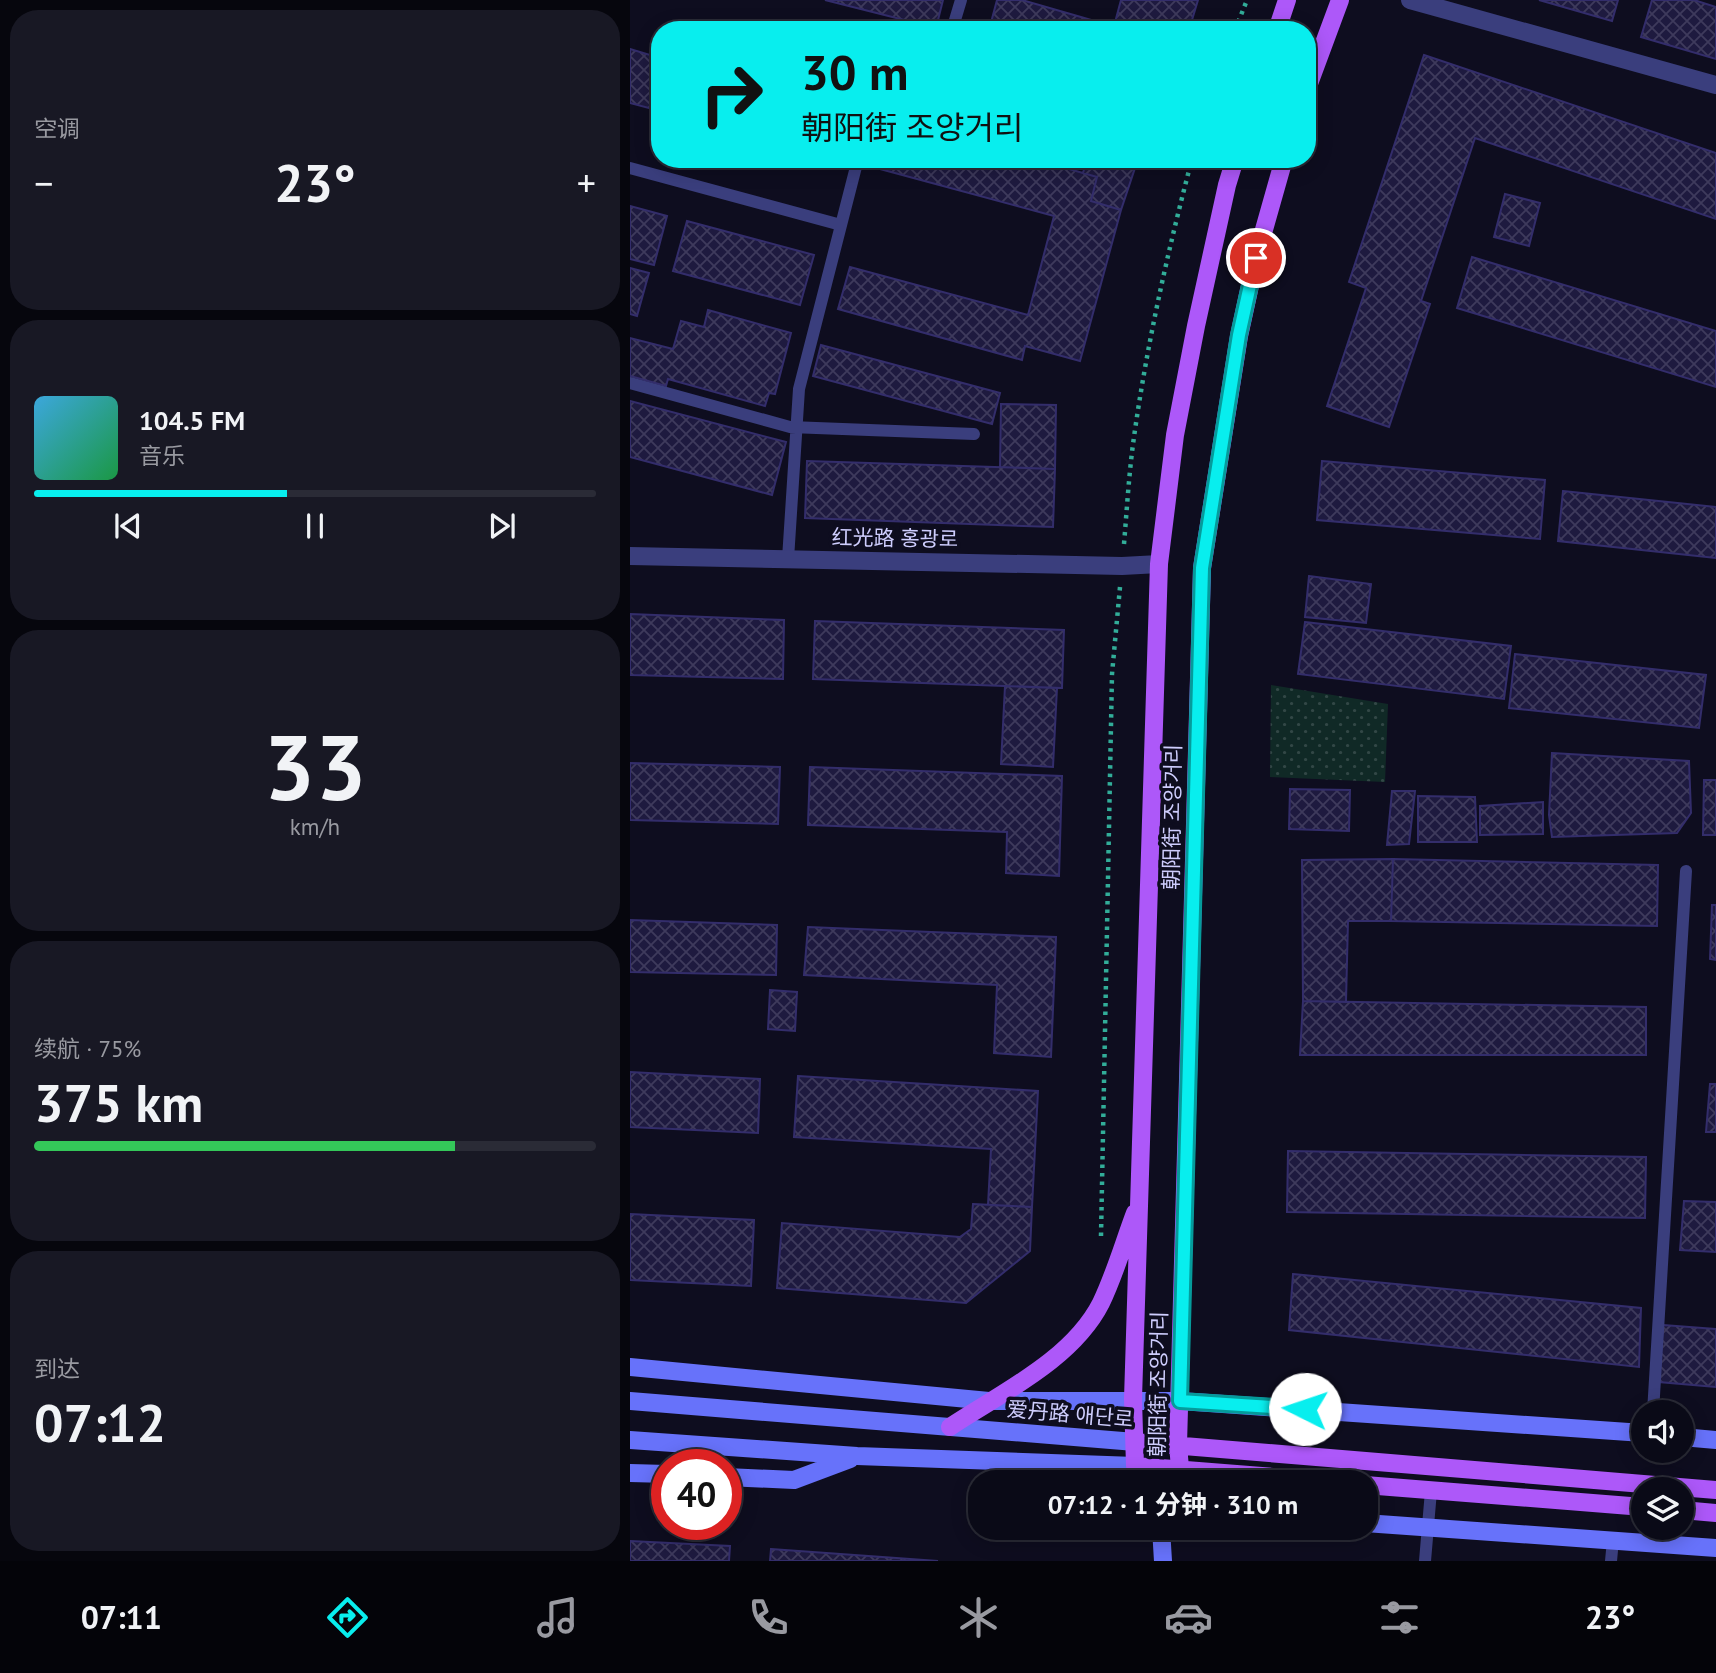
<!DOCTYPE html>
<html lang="zh">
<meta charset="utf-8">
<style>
body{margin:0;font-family:"PT Sans","Noto Sans SC","Noto Sans KR",sans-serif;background:#181824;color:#f1f3f6;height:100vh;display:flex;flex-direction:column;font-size:26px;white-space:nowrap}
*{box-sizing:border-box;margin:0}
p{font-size:23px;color:#999aa1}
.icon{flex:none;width:38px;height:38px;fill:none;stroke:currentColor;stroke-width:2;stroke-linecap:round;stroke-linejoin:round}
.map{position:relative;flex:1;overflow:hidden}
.drawer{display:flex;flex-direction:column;gap:10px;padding:10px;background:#06060d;width:630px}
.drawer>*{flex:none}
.top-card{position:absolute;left:21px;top:21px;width:665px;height:147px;border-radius:28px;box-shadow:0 4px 18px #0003,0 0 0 2px #2a2b36;background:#08eeee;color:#111;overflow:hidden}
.tools{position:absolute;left:1001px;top:1400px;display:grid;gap:14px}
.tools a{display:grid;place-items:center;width:63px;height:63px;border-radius:50%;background:#0a0a17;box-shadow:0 4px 18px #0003,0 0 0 2px #2a2b36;font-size:35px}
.speed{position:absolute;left:21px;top:1449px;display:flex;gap:14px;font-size:35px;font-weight:700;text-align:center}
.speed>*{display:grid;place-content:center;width:91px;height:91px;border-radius:50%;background:#0a0a17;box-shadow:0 4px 18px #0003,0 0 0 2px #2a2b36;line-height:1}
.speed .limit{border:10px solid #d22;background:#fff;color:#111}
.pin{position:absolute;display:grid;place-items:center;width:60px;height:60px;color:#fff;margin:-30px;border:4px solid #fff;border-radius:50%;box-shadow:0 2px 7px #0007}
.me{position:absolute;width:77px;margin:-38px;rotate:274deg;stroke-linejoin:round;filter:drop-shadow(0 0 5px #0008)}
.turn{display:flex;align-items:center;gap:24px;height:147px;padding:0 35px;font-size:32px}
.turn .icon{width:91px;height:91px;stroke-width:2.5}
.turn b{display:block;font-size:49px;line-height:60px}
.big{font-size:52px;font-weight:700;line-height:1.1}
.drawer .card{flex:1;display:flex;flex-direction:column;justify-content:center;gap:10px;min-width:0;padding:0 24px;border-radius:28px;background:#181824}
.drawer .dial{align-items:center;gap:0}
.dial b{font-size:91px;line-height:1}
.song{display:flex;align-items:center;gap:21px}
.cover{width:84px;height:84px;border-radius:10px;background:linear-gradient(135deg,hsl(200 70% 55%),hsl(140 70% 35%))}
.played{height:7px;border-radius:4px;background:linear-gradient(90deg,#08eeee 45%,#2a2b36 45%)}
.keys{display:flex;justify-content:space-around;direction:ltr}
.heat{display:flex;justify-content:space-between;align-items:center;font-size:38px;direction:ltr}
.charge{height:10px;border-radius:5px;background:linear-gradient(90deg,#34c759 75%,#2a2b36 0)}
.trip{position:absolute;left:338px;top:1470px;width:410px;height:70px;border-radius:28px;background:#0a0a17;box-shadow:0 4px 18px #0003,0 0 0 2px #2a2b36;font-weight:700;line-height:70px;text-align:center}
.tabs{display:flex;height:112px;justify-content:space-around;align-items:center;background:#040409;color:#999aa1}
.tabs .icon{width:49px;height:49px}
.tabs .active{color:#08eeee}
.tabs b{font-size:32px;color:#f1f3f6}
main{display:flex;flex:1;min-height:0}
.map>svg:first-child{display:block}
.park{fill:url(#park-dots)}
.building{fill:url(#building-cross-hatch);stroke:#332d6b;stroke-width:2}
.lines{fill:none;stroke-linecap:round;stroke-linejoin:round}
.path{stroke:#32ad99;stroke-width:4.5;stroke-dasharray:3.5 5;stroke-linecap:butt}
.lane{stroke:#3a3e7d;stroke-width:12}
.street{stroke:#3a3e7d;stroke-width:18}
.secondary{stroke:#6772fa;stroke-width:18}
.primary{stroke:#ad58f9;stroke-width:18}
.route-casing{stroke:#059b9b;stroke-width:18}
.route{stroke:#08eeee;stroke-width:12}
.labels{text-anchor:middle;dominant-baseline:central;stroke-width:7;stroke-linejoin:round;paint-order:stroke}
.street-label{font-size:21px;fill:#cecdfd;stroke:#0e0d1f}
</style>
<main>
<section class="drawer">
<div class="card"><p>空调</p>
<div class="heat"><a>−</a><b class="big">23°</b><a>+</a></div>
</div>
<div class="card">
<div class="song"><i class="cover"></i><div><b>104.5 FM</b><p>音乐</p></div></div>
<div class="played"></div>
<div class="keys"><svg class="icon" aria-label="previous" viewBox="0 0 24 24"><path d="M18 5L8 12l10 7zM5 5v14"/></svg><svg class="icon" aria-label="pause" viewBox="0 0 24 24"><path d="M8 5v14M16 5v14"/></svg><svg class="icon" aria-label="next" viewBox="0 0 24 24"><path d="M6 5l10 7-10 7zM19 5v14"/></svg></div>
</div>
<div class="card dial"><b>33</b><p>km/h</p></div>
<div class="card"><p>续航 · 75%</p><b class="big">375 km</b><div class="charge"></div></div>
<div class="card"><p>到达</p><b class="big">07:12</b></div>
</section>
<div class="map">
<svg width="1086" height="1561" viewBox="0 0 1086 1561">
<defs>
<pattern id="park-dots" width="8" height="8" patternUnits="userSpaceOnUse" patternTransform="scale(1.75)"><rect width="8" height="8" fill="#102926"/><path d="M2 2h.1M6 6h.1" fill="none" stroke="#324746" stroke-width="1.8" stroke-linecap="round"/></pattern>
<pattern id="building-cross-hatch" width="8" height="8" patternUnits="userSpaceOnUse" patternTransform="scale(1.75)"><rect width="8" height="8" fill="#1e1a3f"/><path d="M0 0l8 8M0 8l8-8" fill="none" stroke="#3e3a5c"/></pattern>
</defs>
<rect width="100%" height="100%" fill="#0e0d1f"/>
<path class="park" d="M641,685L758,704L755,782L640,777Z"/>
<path class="building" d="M195,0H313L306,28Z
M367,0H392L496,30H359Z
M491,0H568L559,30H496L484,26Z
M909,0H988L982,21Z
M1022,0H1064L1086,7V59L1011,37Z
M0,49L30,58V111L0,103Z
M794,55L1086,153V219L845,138L791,301L800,304L759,427L697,406L736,288L719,282Z
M253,159H404L467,177L461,201L491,210L450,361L395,346L392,360L208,309L220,267L398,315L424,216L250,169Z
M457,159H508L491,210L461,201L467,177L453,173Z
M875,194L910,203L899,246L864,237Z
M0,206L37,216L24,265L0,259Z
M57,221L184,255L170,305L43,271Z
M842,257L1086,331V387L827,308Z
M0,268L19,273L7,316L0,314Z
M78,310L161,333L145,394L139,393L135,406L38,379L36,386L0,376V338L43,349L51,321L74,327Z
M191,345L370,393L362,424L183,376Z
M0,401L156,442L142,495L0,457Z
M371,404L426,405L425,469L370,467Z
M177,461L425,469L423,527L175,518Z
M692,461L915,480L910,539L687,520Z
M933,491L1086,507V558L928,541Z
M679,576L741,584L736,623L675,617Z
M0,614L154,620L153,679L0,675Z
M185,621L434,630L432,688L183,679Z
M675,622L881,646L874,699L668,674Z
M885,654L1076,675L1069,728L879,708Z
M375,686L427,688L423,767L371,764Z
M922,753L1059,761L1061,813L1047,833L922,837L919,815Z
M0,763L150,767L148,824L0,820Z
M180,767L432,776L429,876L376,873L377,832L178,825Z
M1074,780H1086V835H1073Z
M660,789L720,790L719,831L659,829Z
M762,791H785L779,844L757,845Z
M788,796L845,797L847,842H788Z
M913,802V834L850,835V806Z
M763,859L1028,865L1027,926L761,921Z
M763,859L761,921H718L716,1002L673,1001L672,860Z
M1082,905H1086V960L1080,959Z
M0,920L147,925L146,975L0,972Z
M178,927L426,937L421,1057L364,1053L367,985L174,975Z
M140,990L167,992L165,1031L138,1029Z
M673,1001L1016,1007V1055H670Z
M0,1072L130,1079L128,1133L0,1127Z
M168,1076L408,1091L402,1207L358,1205L361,1149L164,1137Z
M1080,1084H1086V1132H1076Z
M658,1151L1016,1157L1015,1218L657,1212Z
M1054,1201L1086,1202V1252L1050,1250Z
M343,1204L402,1207L400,1251L336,1303L147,1288L152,1223L330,1237L341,1229Z
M0,1214L124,1220L121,1286L0,1280Z
M663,1274L1011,1308L1009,1367L659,1330Z
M1033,1325L1086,1329V1387L1029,1382Z
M0,1541L100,1546L99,1561H0Z
M141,1549L308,1561H140Z"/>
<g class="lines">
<path class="path" d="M605,30L617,0
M494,544C497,508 499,472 504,437C517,344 538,250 562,159
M471,1236L482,674L490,587"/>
<path class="lane" d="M322,30L331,0
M0,168L211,225
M0,383L160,427L344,434
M158,559L169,389L228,159
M1023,1412L1056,871
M795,1561L801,1491
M981,1561L983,1540"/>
<path class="street" d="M780,0L1086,85
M0,556L492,566L529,564"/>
<path class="secondary" d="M0,1367L359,1401H550L1013,1433
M0,1401L505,1442
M1052,1437L1086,1440
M0,1440L227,1456L505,1466L515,1482
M0,1473L37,1474
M96,1477L164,1480L220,1459
M542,1482L550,1468L585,1482
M735,1523L1086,1548
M531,1528L533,1561"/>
<path class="primary" d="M647,30L657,0
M677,89L710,0
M605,159L597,185L566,326L545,435L529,564L503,1399L505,1466L707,1482
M320,1427C371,1393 442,1360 471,1303C485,1274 494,1242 505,1213
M505,1442L1086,1490
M550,1468L548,1445L572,568L609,336L626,258L654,159
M735,1485L1013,1507
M1052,1510L1086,1513"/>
</g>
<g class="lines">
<defs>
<path id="route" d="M626,258L609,335L572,568L550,1401L675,1409"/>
</defs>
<use href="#route" class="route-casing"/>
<use href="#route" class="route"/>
</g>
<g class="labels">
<g class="street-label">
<text transform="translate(265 538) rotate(1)">红光路 홍광로</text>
<text transform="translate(542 817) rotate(-89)">朝阳街 조양거리</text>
<text transform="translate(528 1384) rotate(-89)">朝阳街 조양거리</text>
<text transform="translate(440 1414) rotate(5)">爱丹路 애단로</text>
</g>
</g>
</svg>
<div class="tools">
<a><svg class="icon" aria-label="sound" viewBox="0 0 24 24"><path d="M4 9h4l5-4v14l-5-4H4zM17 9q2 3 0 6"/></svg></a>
<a><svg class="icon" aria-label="layers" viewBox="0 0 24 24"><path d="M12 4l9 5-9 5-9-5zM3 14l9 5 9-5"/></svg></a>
</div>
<div class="speed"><div class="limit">40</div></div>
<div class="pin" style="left:626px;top:258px;background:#d93025"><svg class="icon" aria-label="arrive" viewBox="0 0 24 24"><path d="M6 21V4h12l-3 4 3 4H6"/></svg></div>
<svg class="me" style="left:675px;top:1409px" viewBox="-20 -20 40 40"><circle r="19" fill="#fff"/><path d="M0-13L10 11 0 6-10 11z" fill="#08eeee"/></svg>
<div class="trip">07:12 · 1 分钟 · 310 m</div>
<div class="top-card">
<div class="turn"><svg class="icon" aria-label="right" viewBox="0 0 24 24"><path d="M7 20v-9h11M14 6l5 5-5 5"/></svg><div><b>30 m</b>朝阳街 조양거리</div></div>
</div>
</div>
</main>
<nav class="tabs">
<b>07:11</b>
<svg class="icon active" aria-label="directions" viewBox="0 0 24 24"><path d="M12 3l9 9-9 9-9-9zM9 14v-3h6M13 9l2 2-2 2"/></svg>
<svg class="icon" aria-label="music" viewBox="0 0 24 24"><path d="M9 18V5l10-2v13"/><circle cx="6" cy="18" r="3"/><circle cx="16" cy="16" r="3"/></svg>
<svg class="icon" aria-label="phone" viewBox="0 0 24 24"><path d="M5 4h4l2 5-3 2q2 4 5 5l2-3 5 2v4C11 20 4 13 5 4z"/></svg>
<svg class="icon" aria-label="climate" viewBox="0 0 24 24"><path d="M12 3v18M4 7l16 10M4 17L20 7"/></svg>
<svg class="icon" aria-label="car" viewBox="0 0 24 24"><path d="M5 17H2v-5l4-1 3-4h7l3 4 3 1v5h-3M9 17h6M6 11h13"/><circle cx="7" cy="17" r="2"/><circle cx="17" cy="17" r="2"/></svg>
<svg class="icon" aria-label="filters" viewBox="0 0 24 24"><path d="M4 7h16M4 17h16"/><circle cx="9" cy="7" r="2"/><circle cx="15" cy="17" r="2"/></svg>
<b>23°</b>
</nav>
